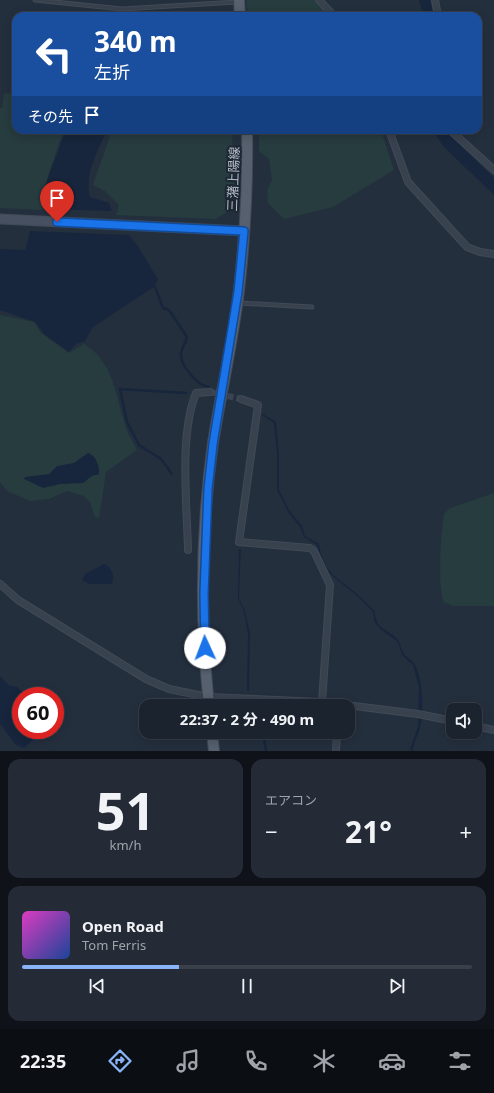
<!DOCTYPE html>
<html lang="ja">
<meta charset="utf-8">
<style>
body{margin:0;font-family:"Noto Sans","Noto Sans JP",sans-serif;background:#242b36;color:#f1f3f6;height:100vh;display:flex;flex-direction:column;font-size:15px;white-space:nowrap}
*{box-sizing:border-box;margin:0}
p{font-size:13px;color:#a0a4aa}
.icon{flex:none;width:22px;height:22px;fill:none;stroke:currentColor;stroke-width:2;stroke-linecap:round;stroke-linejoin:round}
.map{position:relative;height:751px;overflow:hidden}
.drawer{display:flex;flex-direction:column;gap:8px;padding:8px;background:#0f1319;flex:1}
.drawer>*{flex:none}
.hud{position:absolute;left:12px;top:12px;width:470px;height:122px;border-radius:12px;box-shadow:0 2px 10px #0003,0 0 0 1px #39404a;background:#1a4fa0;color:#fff;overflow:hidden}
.tools{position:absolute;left:446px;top:703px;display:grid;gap:8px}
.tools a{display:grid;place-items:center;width:36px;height:36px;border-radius:8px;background:#1b232e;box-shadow:0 2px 10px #0003,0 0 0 1px #39404a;font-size:20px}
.speed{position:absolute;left:12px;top:687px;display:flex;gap:8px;font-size:20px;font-weight:700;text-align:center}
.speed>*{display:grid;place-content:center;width:52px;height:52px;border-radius:50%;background:#1b232e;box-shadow:0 2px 10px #0003,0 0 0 1px #39404a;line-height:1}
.speed .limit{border:6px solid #d22;background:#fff;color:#111}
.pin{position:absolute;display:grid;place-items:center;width:34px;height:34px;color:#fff;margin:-41px -17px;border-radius:50% 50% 50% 0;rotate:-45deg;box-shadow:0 0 4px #0007}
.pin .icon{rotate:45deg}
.me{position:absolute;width:44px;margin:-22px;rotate:358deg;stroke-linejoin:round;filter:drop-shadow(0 0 3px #0008)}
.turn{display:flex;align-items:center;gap:14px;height:84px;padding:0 16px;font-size:18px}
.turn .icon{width:52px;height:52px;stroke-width:2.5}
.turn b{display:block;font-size:28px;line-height:34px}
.then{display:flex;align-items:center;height:38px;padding:0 16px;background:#0003;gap:8px;font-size:15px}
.big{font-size:30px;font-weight:700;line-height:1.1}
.drawer .card{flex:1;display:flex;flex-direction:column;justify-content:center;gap:6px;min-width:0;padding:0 14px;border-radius:12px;background:#242b36}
.drawer .dial{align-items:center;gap:0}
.dial b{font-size:52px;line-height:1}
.song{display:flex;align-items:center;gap:12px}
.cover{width:48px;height:48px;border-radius:6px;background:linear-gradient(135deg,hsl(310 70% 55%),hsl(220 70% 35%))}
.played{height:4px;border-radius:2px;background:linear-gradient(90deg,#8ab4f8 35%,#39404a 35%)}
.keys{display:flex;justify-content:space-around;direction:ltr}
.heat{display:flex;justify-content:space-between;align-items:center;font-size:22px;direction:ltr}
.drawer .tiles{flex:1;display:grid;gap:8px;grid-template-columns:1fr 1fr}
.card:last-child{grid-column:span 2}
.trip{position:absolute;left:139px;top:699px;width:216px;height:40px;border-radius:12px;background:#1b232e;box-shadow:0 2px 10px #0003,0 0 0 1px #39404a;font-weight:700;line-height:40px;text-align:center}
.tab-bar{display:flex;height:64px;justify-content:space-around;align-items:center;background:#0b0e12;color:#a0a4aa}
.tab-bar .icon{width:28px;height:28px}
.tab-bar .on{color:#8ab4f8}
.tab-bar b{font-size:18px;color:#f1f3f6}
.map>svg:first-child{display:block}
.green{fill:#263c3f}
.water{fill:#17263c}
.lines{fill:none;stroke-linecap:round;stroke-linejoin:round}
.stream{stroke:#17263c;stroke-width:2.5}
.street-tunnel{stroke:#3a4453;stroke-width:6;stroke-dasharray:6 3;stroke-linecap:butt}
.lane-casing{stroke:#414a57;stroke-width:5}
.street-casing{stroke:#414a57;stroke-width:8}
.secondary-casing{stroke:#414a57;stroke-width:11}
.primary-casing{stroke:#414a57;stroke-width:12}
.lane{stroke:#38414e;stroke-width:3}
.street{stroke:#38414e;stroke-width:6}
.secondary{stroke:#465061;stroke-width:9}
.primary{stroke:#56606e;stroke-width:10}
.route-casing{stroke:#114b97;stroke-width:10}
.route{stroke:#1a73e8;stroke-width:7}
.labels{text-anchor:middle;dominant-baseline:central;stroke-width:4;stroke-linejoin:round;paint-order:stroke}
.street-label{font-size:13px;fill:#b4bcc9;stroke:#1d2633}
</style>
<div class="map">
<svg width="494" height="751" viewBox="0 0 494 751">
<rect width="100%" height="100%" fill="#242f3e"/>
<path class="green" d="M246,0H314L329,16H248Z
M16,92V130H67L62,135C54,160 43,183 44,209L41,210L0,208V108H2L4,94Z
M112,130H232L234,190L230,210L216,219L116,215L119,205L105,191L93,185Z
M259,130H381L394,170L333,207L284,219L268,203L267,191L272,180L269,159L259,151Z
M0,315L34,322L41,333L69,353L84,344C113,361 116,396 125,425C128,434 133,442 137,450L106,472L99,518L95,517L90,502L84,496L67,491L49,499L30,501L7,491L0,482Z
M494,493V606H453L444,602C437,587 441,532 444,514L450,508Z"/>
<path class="water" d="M419,0H430L434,16H424Z
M67,130H107C98,150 84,175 90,197L109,203L112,211L44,209C43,186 48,177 56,157C60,147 61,139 67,130Z
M432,130H445L494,178V195L444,147Z
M30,231L129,235L138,246L157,278L158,280L154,287L93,327L85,341L76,344L69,352L44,334L35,322L0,310V249L25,250Z
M263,414L276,422L279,455V490L289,510L302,526L305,536L319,544C324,574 336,576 357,594C363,599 369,606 375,611C375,631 389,628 398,640C401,644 401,650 404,654C407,658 413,660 415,665C423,680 424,711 420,728C418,736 413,743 413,751L410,749L418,726L419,688L413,665L402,655L398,642L380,629L374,621L373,612C368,606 362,600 356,595C337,579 321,572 317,545L304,537L300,527L288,512L277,490V452L274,423L262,415Z
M88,453C96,455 100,467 99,474L92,476L83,483L60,484L43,488L24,479L25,477L49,474L57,466L74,463Z
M239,549H241L239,598L245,611L250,633L249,691L247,690L248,634L244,612L238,598Z
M104,564C112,567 115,576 112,584H89L82,580L85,574Z
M0,676L9,685L17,687L23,693L29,696H21V730H43L24,748L16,745L0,724Z"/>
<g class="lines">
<path class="stream" d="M155,287L163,308L169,310L187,337C186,343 181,348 181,355C181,366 198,386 209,387
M172,474L161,459L139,445L127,422L120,389L186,393
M263,732L266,751"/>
<path class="street-tunnel" d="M210,392L241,399"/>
<defs>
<path id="lane" d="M35,0L122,9L237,2
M238,303L312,307"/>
<path id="street" d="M319,0L334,16
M435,0L438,16
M389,130L408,182L467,247L480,252L494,254
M450,130L494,170
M241,399L258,405L239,542L310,548L314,551L330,585L322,702
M188,550C187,504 179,435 196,393L210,392
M0,584L18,600L146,679L169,689L208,697L322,702L418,714L453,721
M475,726L494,730
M336,751L337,732"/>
<path id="secondary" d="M0,219L244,231"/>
<path id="primary" d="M239,0L240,16
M209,706C200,619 201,529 213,443C221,392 233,341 239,290C245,237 248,184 247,130
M212,732L214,751"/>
</defs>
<use href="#lane" class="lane-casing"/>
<use href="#street" class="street-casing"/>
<use href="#secondary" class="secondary-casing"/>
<use href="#primary" class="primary-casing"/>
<use href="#lane" class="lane"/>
<use href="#street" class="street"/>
<use href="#secondary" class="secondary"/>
<use href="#primary" class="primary"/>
</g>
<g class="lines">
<defs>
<path id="route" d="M57,222L244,231L238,292L213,444L208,489L204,594L205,648"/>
</defs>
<use href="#route" class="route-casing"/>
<use href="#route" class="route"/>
</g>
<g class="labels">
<g class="street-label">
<text transform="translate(233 179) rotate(-88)">三潴上陽線</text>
</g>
</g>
</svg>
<div class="tools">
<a><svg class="icon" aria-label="sound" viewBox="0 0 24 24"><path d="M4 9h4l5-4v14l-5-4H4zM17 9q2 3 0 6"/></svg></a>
</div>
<div class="speed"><div class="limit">60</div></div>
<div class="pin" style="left:57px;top:222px;background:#d93025"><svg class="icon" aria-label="arrive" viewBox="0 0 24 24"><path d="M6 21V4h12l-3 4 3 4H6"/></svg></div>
<svg class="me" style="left:205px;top:648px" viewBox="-20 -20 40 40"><circle r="19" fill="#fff"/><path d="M0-13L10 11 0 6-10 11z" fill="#1a73e8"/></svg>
<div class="trip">22:37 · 2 分 · 490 m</div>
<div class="hud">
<div class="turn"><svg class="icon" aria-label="left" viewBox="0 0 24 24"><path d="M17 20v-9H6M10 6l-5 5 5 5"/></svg><div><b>340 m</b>左折</div></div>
<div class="then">その先<svg class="icon" aria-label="arrive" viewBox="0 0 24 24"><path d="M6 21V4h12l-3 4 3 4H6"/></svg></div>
</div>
</div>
<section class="drawer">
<div class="tiles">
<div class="card dial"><b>51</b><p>km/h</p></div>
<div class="card"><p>エアコン</p>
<div class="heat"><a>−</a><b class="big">21°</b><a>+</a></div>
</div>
<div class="card">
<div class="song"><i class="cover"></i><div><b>Open Road</b><p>Tom Ferris</p></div></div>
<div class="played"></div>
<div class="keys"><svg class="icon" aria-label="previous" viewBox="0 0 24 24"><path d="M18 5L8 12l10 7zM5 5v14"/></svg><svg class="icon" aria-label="pause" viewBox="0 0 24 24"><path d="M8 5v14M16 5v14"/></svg><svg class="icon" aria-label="next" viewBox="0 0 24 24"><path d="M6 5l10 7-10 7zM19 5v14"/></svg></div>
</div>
</div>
</section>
<nav class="tab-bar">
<b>22:35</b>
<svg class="icon on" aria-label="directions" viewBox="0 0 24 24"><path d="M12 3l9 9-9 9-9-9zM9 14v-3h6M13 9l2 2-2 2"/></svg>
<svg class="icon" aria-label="music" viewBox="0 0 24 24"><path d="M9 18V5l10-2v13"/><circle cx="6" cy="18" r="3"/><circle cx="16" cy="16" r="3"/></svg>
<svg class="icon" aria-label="phone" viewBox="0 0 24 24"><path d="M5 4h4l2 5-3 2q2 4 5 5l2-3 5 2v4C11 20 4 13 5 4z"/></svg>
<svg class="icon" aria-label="climate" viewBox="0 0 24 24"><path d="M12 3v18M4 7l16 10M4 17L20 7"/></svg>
<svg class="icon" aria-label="car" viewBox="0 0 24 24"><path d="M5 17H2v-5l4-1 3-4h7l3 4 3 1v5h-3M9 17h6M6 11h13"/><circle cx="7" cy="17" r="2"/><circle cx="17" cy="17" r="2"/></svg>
<svg class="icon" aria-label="filters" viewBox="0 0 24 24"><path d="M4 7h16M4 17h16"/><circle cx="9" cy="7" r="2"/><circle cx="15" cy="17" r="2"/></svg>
</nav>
